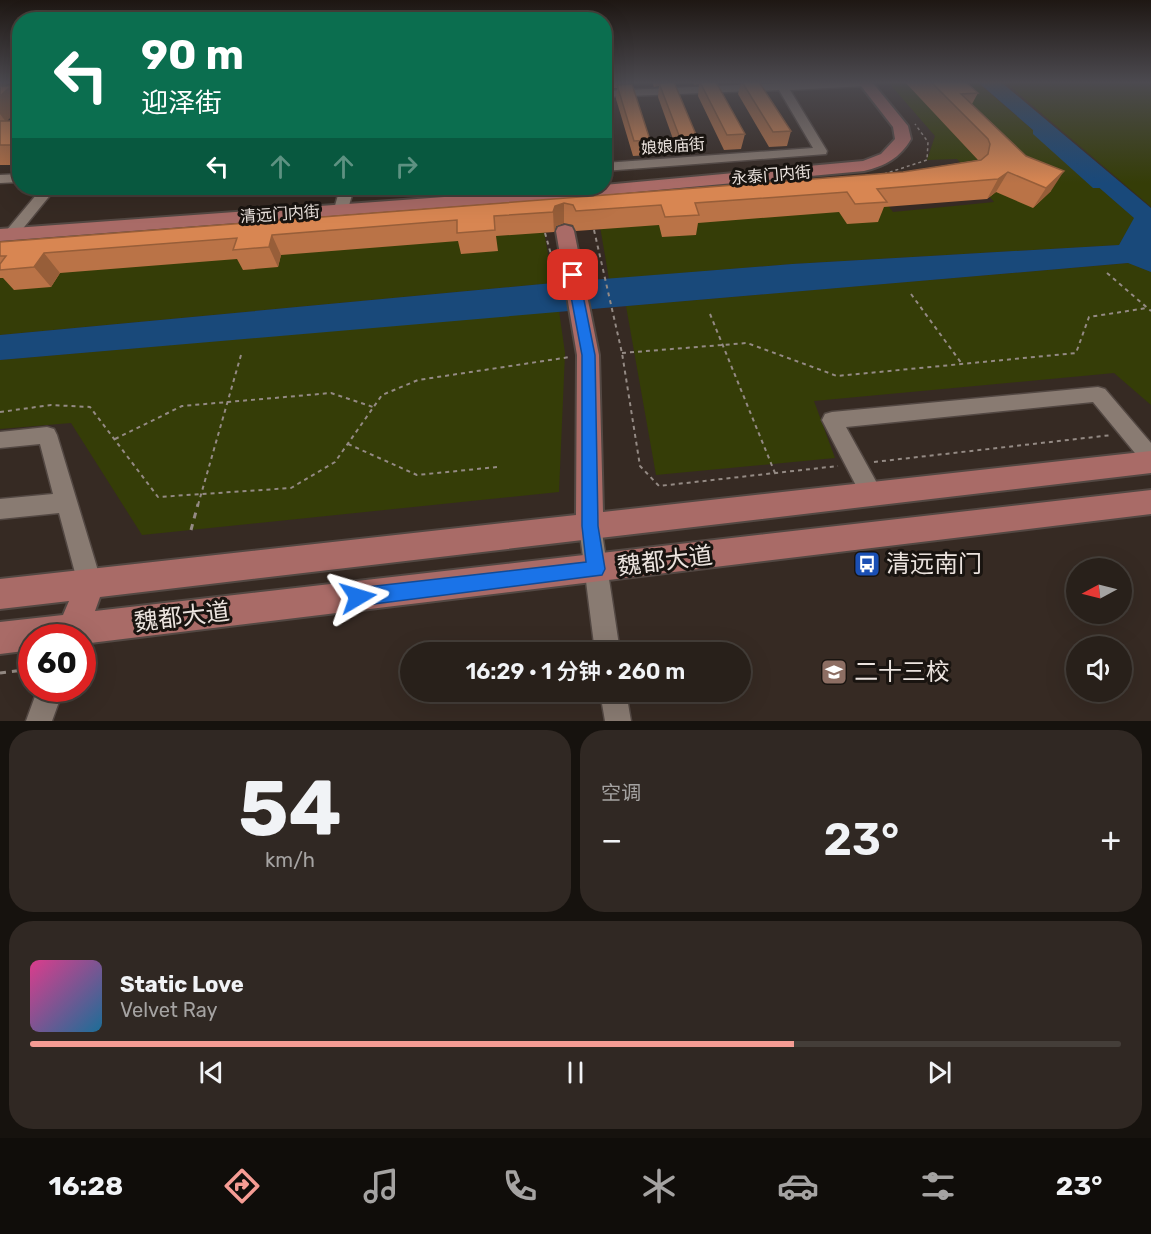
<!DOCTYPE html>
<html lang="zh">
<meta charset="utf-8">
<style>
body{margin:0;font-family:Rubik,"Noto Sans SC",sans-serif;background:#302823;color:#f1f3f6;height:100vh;display:flex;flex-direction:column;font-size:22px;white-space:nowrap}
*{box-sizing:border-box;margin:0}
p{font-size:20px;color:#a5a3a2}
.icon{flex:none;width:33px;height:33px;fill:none;stroke:currentColor;stroke-width:2;stroke-linecap:round;stroke-linejoin:round}
.map{position:relative;height:721px;overflow:hidden}
.sheet{display:flex;flex-direction:column;gap:9px;padding:9px;background:#16120e;flex:1}
.sheet>*{flex:none}
.guide{position:absolute;left:12px;top:12px;width:600px;height:183px;border-radius:24px;box-shadow:0 6px 24px #0002,0 0 0 2px #443e39;background:#0b6e4f;color:#fff;overflow:hidden}
.needle{width:39px;rotate:263deg}
.controls{position:absolute;left:1066px;top:558px;display:grid;gap:12px}
.controls a{display:grid;place-items:center;width:66px;height:66px;border-radius:50%;background:#28201a;box-shadow:0 6px 24px #0002,0 0 0 2px #443e39;font-size:30px}
.speed{position:absolute;left:18px;top:624px;display:flex;gap:12px;font-size:30px;font-weight:700;text-align:center}
.speed>*{display:grid;place-content:center;width:78px;height:78px;border-radius:50%;background:#28201a;box-shadow:0 6px 24px #0002,0 0 0 2px #443e39;line-height:1}
.speed .limit{border:9px solid #d22;background:#fff;color:#111}
.pin{position:absolute;display:grid;place-items:center;width:51px;height:51px;color:#fff;margin:-26px;border-radius:12px;box-shadow:0 3px 9px #0006}
.me{position:absolute;width:66px;margin:-33px;rotate:83deg;stroke-linejoin:round;filter:drop-shadow(0 0 4px #0008)}
.turn{display:flex;align-items:center;gap:21px;height:126px;padding:0 30px;font-size:27px}
.turn .icon{width:78px;height:78px;stroke-width:2.5}
.turn b{display:block;font-size:42px;line-height:51px}
.lanes{display:flex;align-items:center;height:57px;padding:0 30px;background:#0003;justify-content:center;gap:30px;direction:ltr}
.lanes .off{opacity:.35}
.big{font-size:45px;font-weight:600;line-height:1.1}
.sheet .card{flex:1;display:flex;flex-direction:column;justify-content:center;gap:9px;min-width:0;padding:0 21px;border-radius:24px;background:#302823}
.sheet .dial{align-items:center;gap:0}
.dial b{font-size:78px;line-height:1}
.song{display:flex;align-items:center;gap:18px}
.cover{width:72px;height:72px;border-radius:9px;background:linear-gradient(135deg,hsl(330 70% 55%),hsl(200 70% 35%))}
.played{height:6px;border-radius:3px;background:linear-gradient(90deg,#f59c94 70%,#443e39 70%)}
.keys{display:flex;justify-content:space-around;direction:ltr}
.heat{display:flex;justify-content:space-between;align-items:center;font-size:33px;direction:ltr}
.sheet .tiles{flex:1;display:grid;gap:9px;grid-template-columns:1fr 1fr}
.card:last-child{grid-column:span 2}
.trip{position:absolute;left:400px;top:642px;width:351px;height:60px;border-radius:30px;background:#28201a;box-shadow:0 6px 24px #0002,0 0 0 2px #443e39;font-weight:600;line-height:60px;text-align:center}
.menu{display:flex;height:96px;justify-content:space-around;align-items:center;background:#100d0a;color:#a5a3a2}
.menu .icon{width:42px;height:42px}
.menu .on{color:#f59c94}
.menu b{font-size:27px;color:#f1f3f6}
.map>svg:first-child{display:block}
.green{fill:#353d07}
.water{fill:#19497a}
.lines{fill:none;stroke-linecap:round;stroke-linejoin:round}
.canal{fill:#19497a;fill-rule:evenodd}
.minor-casing{stroke:#534843;stroke-width:3}
.major-casing{stroke:#534843;stroke-width:4}
.path-far2{stroke:#948a84;stroke-width:1.5;stroke-dasharray:3 3;stroke-linecap:butt}
.path-far1{stroke:#948a84;stroke-width:2;stroke-dasharray:4 4;stroke-linecap:butt}
.path{stroke:#948a84;stroke-width:3;stroke-dasharray:6 6;stroke-linecap:butt}
.minor{fill:#897b72;fill-rule:evenodd}
.major{fill:#a96b67;fill-rule:evenodd}
.wall{fill:#ba7347}
.shaded-wall{fill:#975e39}
.building{fill:#d88652;stroke:#975e39;stroke-width:1.5}
.route{fill:#1a73e8;stroke:#114b97;stroke-width:1.5}
.labels{text-anchor:middle;dominant-baseline:central;stroke-width:6;stroke-linejoin:round;paint-order:stroke}
.far-street-label{font-size:16px;fill:#ebe3de;stroke:#191410}
.near-street-label{font-size:24px;fill:#ebe3de;stroke:#191410}
.near-poi-label{font-size:24px;fill:#ebe3de;stroke:#191410;text-anchor:start}
</style>
<div class="map">
<svg width="1151" height="721" viewBox="0 0 1151 721">
<rect width="100%" height="100%" fill="#362a23"/>
<path class="green" d="M888,82H977L1135,218L1119,245L792,264L609,279L597,209L868,179L893,212L994,202L957,159L927,160L935,136Z
M1005,82H1151V207Z
M541,214L553,283L0,335V247Z
M1129,263L1151,272V405L1114,373L814,401L835,458L656,475L626,306Z
M559,311L565,353L559,492L142,535L71,423L0,429V360Z"/>
<path class="water" d="M978,82H1001L1151,208V272L1128,263L0,360V335L553,283L792,264L1119,245L1134,218Z"/>
<g class="lines">
<path class="canal" d="M1033,130H1039L1101,184V188H1093L1033,134Z"/>
<defs>
<path id="minor" d="M782,83H871L865,86L790,90L827,151L826,154L604,171V163L813,148L779,90L604,97V91Z
M20,174V182L0,183V175Z
M42,188H56L16,237H6L4,234L6,231Z
M340,188H354L348,209L341,213L334,209Z
M1098,387L1105,389L1151,443V467L1144,464L1093,402L846,427L883,494L880,501L872,504L864,501L822,420L825,414L832,412Z
M47,427L54,429L57,435L102,584L98,592L90,596L82,592L78,584L59,513L0,519V499L53,494L40,444L0,448V432Z
M590,516L598,519L601,526L620,652H595L579,526L582,519Z
M38,688H64L52,721H26Z
M600,692H626L631,721H605Z"/>
<path id="major" d="M858,82H872L908,126L911,139C900,158 885,166 864,171L592,196L0,241V229L569,188H604V185L863,161L881,154L895,139L893,127Z
M565,225L572,227L574,231L599,355L603,512L1151,451V473L100,597L95,611L1151,490V514L82,644V638H32V650L0,654V622L63,615L69,601L0,609V579L576,515L577,355L556,231L558,227Z"/>
</defs>
<use href="#minor" class="minor-casing"/>
<use href="#major" class="major-casing"/>
<path class="path-far2" d="M884,174L927,160L928,142L915,124"/>
<path class="path-far1" d="M594,230L622,353L640,466L659,486L838,466
M545,233L554,265
M1107,273L1151,311
M911,294L962,364
M710,314L775,473
M622,353L747,343L837,376L1076,353L1089,317L1147,308
M0,412L51,405L90,407L158,497L291,488L335,462L382,395L418,380L570,357
M115,439L182,406L331,393L373,407
M348,444L417,475L497,467
M874,462L1112,435
M198,505L241,355"/>
<path class="path" d="M191,530L198,504
M0,673L32,669"/>
<use href="#minor" class="minor"/>
<use href="#major" class="major"/>
</g>
<path class="wall" d="M0,82H20L8,83L5,86L6,121H20V165H0Z
M612,82H628V84L650,140L649,155L633,156L616,99L617,88H614Z
M652,82H674L697,137L694,152L678,153L658,97L659,86L654,87Z
M693,82H716L745,134L741,149L724,150L698,96L699,84L694,85Z
M734,82H759L791,131L787,146L769,147L738,94L741,83Z
M905,82H966L978,93L972,104L1051,191L1033,208L996,192L987,199L884,207L878,222L847,224L839,212L698,223L696,235L662,237L659,225L576,231L573,225L564,223L556,226L554,232L496,236L498,251L461,254L458,241L281,255L278,267L243,270L237,259L60,273L51,287L14,290L3,278H0V242L903,172L978,160Z
M604,124L609,143V158H604Z"/>
<path class="shaded-wall" d="M0,82H8V83L0,90Z
M11,86L20,98V108L6,122L0,114V96Z
M1064,171L1051,191L1033,208L1046,188Z
M1008,172L996,192L987,199L998,179Z
M564,203V223L556,226L554,232L553,212L555,206Z
M272,235L281,255L278,267L269,247Z
M44,253L60,273L51,287L34,267Z"/>
<path class="building" d="M674,82L697,137L680,138L659,83Z
M700,82H716L745,134L727,135Z
M742,82H759L791,131L773,132Z
M931,82H966L978,93L961,94L1026,156L1064,171L1046,188L1008,172L998,179L877,189L887,202L855,204L847,192L695,203L699,215L665,217L661,205L576,211L573,205L564,203L555,206L553,212L494,216L495,230L457,233V220L272,235L269,247L233,250L237,238L44,253L34,267L0,270V264L6,256H0V242L903,172L981,160L988,154L990,144L988,139Z
M632,84L650,140L634,141L617,85Z
M0,86H11L0,96Z
M0,121H20V145H0Z
M604,124L609,143H604Z"/>
<linearGradient id="sky" x2="0" y2="1"><stop stop-color="#1e1713"/><stop offset="0.45" stop-color="#4c4a50"/><stop offset="1" stop-color="#4c4a50" stop-opacity="0"/></linearGradient>
<rect width="1151" height="183" fill="url(#sky)"/>
<path class="route" d="M573,271L579,275L595,355L598,526L605,569L602,575L358,606L352,603L349,597L352,590L358,588L586,562L582,526V355L567,275Z"/>
<defs>
<symbol id="bus-square" viewBox="-11 -11 22 22"><rect x="-9" y="-9" width="18" height="18" rx="4" fill="#1a4fb4" stroke="#191410"/><path d="M-5-6H5V4H4V6H2V4H-2V6H-4V4H-5ZM-3.5-4V0h7V-4ZM-3.5 1.2v1.5H-2V1.2ZM2 1.2v1.5H3.5V1.2Z" fill="#fff"/></symbol>
<symbol id="school-square" viewBox="-11 -11 22 22"><rect x="-9" y="-9" width="18" height="18" rx="4" fill="#8d6e63" stroke="#191410"/><path d="M0-5L7-2L0 1L-7-2ZM-4 1L0 2.5L4 1V4Q0 6-4 4Z" fill="#fff"/></symbol>
</defs>
<g fill-rule="evenodd">
<use href="#bus-square" x="852" y="549" width="30" height="30"/>
<use href="#school-square" x="819" y="657" width="30" height="30"/>
</g>
<g class="labels">
<g class="far-street-label">
<text transform="translate(673 146) rotate(-4)">娘娘庙街</text>
<text transform="translate(771 175) rotate(-5)">永泰门内街</text>
<text transform="translate(280 214) rotate(-4)">清远门内街</text>
</g>
<g class="near-street-label">
<text transform="translate(665 561) rotate(-7)">魏都大道</text>
<text transform="translate(182 617) rotate(-7)">魏都大道</text>
</g>
<g class="near-poi-label">
<text x="886" y="564">清远南门</text>
<text x="854" y="672">二十三校</text>
</g>
</g>
</svg>
<div class="controls">
<a><svg class="needle" viewBox="-14 -14 28 28"><path d="M0-13l5 13h-10z" fill="#e53935"/><path d="M0 13l5-13h-10z" fill="#a5a3a2"/></svg></a>
<a><svg class="icon" aria-label="sound" viewBox="0 0 24 24"><path d="M4 9h4l5-4v14l-5-4H4zM17 9q2 3 0 6"/></svg></a>
</div>
<div class="speed"><div class="limit">60</div></div>
<div class="pin" style="left:573px;top:275px;background:#d93025"><svg class="icon" aria-label="arrive" viewBox="0 0 24 24"><path d="M6 21V4h12l-3 4 3 4H6"/></svg></div>
<svg class="me" style="left:358px;top:597px" viewBox="-20 -20 40 40"><path d="M0-17L14 15 0 8-14 15z" fill="#1a73e8" stroke="#fff" stroke-width="4"/></svg>
<div class="trip">16:29 · 1 分钟 · 260 m</div>
<div class="guide">
<div class="turn"><svg class="icon" aria-label="left" viewBox="0 0 24 24"><path d="M17 20v-9H6M10 6l-5 5 5 5"/></svg><div><b>90 m</b>迎泽街</div></div>
<div class="lanes"><svg class="icon" aria-label="left" viewBox="0 0 24 24"><path d="M17 20v-9H6M10 6l-5 5 5 5"/></svg><svg class="icon off" aria-label="ahead" viewBox="0 0 24 24"><path d="M12 20V5M6 11l6-6 6 6"/></svg><svg class="icon off" aria-label="ahead" viewBox="0 0 24 24"><path d="M12 20V5M6 11l6-6 6 6"/></svg><svg class="icon off" aria-label="right" viewBox="0 0 24 24"><path d="M7 20v-9h11M14 6l5 5-5 5"/></svg></div>
</div>
</div>
<section class="sheet">
<div class="tiles">
<div class="card dial"><b>54</b><p>km/h</p></div>
<div class="card"><p>空调</p>
<div class="heat"><a>−</a><b class="big">23°</b><a>+</a></div>
</div>
<div class="card">
<div class="song"><i class="cover"></i><div><b>Static Love</b><p>Velvet Ray</p></div></div>
<div class="played"></div>
<div class="keys"><svg class="icon" aria-label="previous" viewBox="0 0 24 24"><path d="M18 5L8 12l10 7zM5 5v14"/></svg><svg class="icon" aria-label="pause" viewBox="0 0 24 24"><path d="M8 5v14M16 5v14"/></svg><svg class="icon" aria-label="next" viewBox="0 0 24 24"><path d="M6 5l10 7-10 7zM19 5v14"/></svg></div>
</div>
</div>
</section>
<nav class="menu">
<b>16:28</b>
<svg class="icon on" aria-label="directions" viewBox="0 0 24 24"><path d="M12 3l9 9-9 9-9-9zM9 14v-3h6M13 9l2 2-2 2"/></svg>
<svg class="icon" aria-label="music" viewBox="0 0 24 24"><path d="M9 18V5l10-2v13"/><circle cx="6" cy="18" r="3"/><circle cx="16" cy="16" r="3"/></svg>
<svg class="icon" aria-label="phone" viewBox="0 0 24 24"><path d="M5 4h4l2 5-3 2q2 4 5 5l2-3 5 2v4C11 20 4 13 5 4z"/></svg>
<svg class="icon" aria-label="climate" viewBox="0 0 24 24"><path d="M12 3v18M4 7l16 10M4 17L20 7"/></svg>
<svg class="icon" aria-label="car" viewBox="0 0 24 24"><path d="M5 17H2v-5l4-1 3-4h7l3 4 3 1v5h-3M9 17h6M6 11h13"/><circle cx="7" cy="17" r="2"/><circle cx="17" cy="17" r="2"/></svg>
<svg class="icon" aria-label="filters" viewBox="0 0 24 24"><path d="M4 7h16M4 17h16"/><circle cx="9" cy="7" r="2"/><circle cx="15" cy="17" r="2"/></svg>
<b>23°</b>
</nav>
